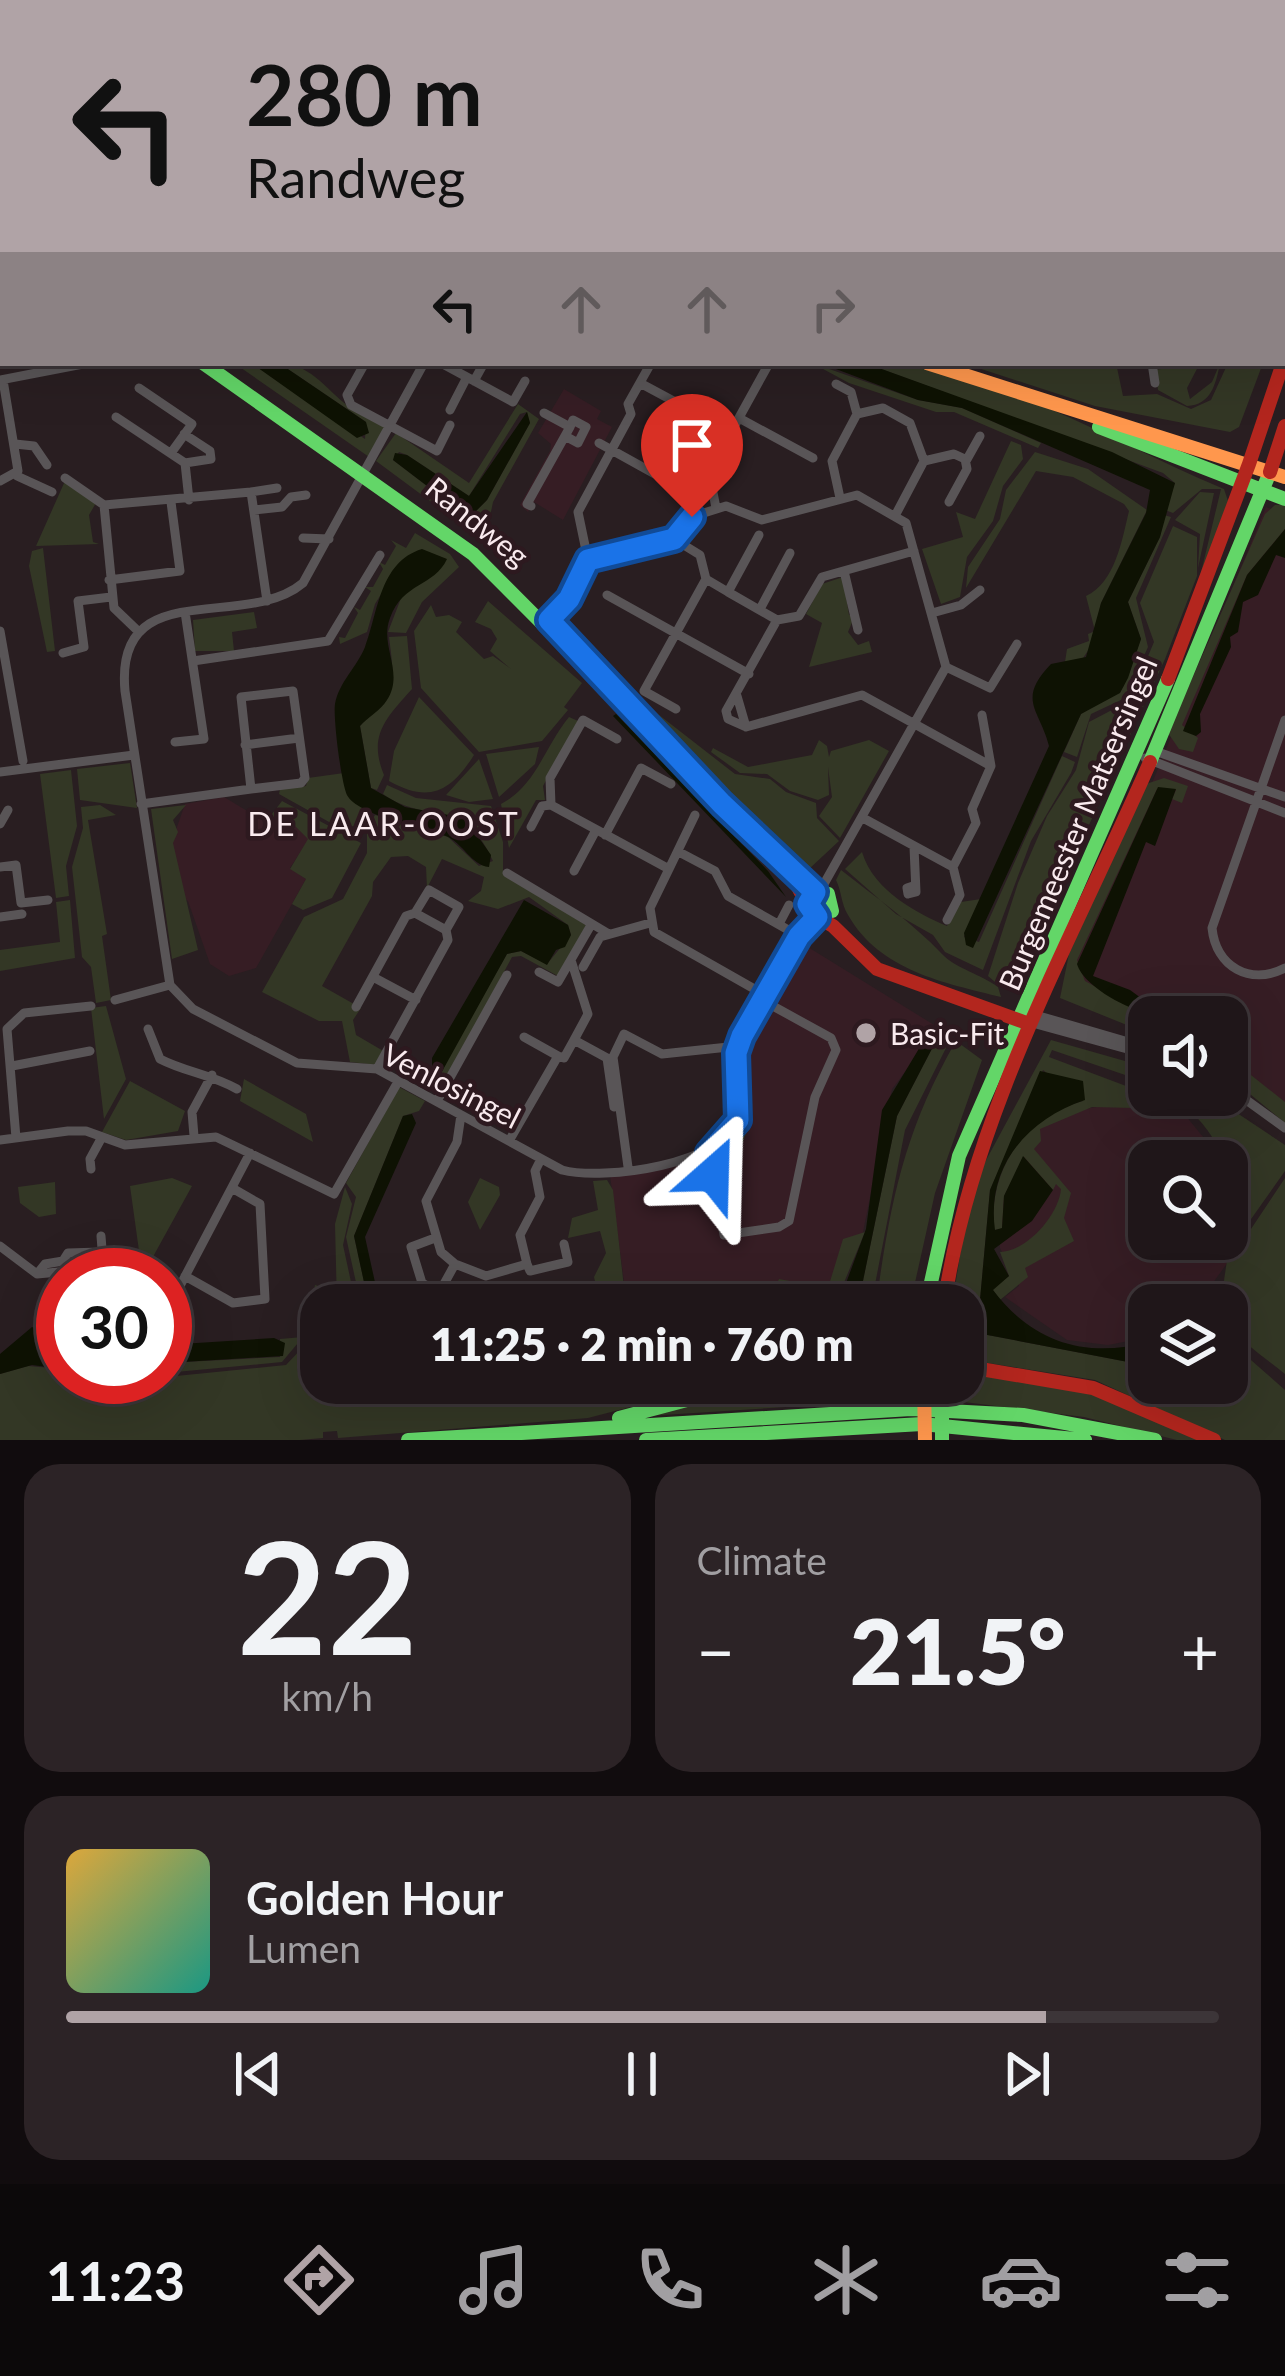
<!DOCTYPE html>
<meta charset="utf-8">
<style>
body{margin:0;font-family:Lato,sans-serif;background:#2c2326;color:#f1f3f6;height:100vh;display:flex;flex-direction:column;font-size:45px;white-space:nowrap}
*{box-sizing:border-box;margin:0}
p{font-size:39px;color:#a19fa2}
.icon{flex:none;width:66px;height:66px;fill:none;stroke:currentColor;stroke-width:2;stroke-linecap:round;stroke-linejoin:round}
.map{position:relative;height:1440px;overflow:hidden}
.details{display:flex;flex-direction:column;gap:24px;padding:24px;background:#110c0e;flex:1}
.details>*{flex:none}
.guide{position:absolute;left:0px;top:0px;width:1287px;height:366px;box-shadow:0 12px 48px #0002,0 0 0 3px #3c3538;background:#b0a3a6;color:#111;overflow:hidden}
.fabs{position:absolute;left:1128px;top:996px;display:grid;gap:24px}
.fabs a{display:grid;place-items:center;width:120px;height:120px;border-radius:24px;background:#1f1619;box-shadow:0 12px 48px #0002,0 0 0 3px #3c3538;font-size:60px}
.speed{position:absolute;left:36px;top:1248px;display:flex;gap:24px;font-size:60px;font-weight:700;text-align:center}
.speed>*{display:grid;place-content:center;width:156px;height:156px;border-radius:50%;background:#1f1619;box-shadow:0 12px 48px #0002,0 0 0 3px #3c3538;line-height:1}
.speed .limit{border:18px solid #d22;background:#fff;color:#111}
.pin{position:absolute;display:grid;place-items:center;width:102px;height:102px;color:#fff;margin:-123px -51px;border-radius:50% 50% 50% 0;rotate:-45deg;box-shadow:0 0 12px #0007}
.pin .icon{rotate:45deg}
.me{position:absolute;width:132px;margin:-66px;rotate:25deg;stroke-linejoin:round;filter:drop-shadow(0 0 9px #0008)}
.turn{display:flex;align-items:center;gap:42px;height:252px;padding:0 48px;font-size:54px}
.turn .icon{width:156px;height:156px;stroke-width:2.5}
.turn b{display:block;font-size:84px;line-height:102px}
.lanes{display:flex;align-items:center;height:114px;padding:0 48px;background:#0003;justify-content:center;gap:60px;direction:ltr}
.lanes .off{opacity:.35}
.big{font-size:90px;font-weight:800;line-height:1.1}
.details .widget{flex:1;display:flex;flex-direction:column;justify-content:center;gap:18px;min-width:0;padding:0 42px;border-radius:36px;background:#2c2326}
.details .dial{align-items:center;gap:0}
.dial b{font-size:156px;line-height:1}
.song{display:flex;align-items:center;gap:36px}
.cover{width:144px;height:144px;border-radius:18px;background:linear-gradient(135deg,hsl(40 70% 55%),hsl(170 70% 35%))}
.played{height:12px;border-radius:6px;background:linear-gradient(90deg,#b0a3a6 85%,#3c3538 85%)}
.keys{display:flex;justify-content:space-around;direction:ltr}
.heat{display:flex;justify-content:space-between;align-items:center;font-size:66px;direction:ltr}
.details .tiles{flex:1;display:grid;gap:24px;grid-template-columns:1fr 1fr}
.widget:last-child{grid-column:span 2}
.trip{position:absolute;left:300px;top:1284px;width:684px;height:120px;border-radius:36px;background:#1f1619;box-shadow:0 12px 48px #0002,0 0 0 3px #3c3538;font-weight:800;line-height:120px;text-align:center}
.tabs{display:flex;height:192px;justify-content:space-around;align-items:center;background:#0c090a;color:#a19fa2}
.tabs .icon{width:84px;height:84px}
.tabs .selected{color:#b0a3a6}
.tabs b{font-size:54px;color:#f1f3f6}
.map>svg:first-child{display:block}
.built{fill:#361d24}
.green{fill:#333725;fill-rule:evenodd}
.water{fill:#0e1203}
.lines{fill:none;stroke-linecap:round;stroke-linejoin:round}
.street{stroke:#595557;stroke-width:9}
.fast{stroke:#63d668;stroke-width:14}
.slow{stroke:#ff974d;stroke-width:14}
.jam{stroke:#b3261e;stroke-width:14}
.fast-bridge{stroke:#63d668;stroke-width:14}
.slow-bridge{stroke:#ff974d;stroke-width:14}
.route-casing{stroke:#114b97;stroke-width:30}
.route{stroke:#1a73e8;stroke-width:21}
.poi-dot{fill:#b0a3a6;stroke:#2d191f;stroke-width:4.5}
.labels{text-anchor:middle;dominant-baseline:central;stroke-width:9;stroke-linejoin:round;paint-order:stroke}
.street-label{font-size:30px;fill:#f9eaee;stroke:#2d191f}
.poi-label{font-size:30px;fill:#f9eaee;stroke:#2d191f;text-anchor:start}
.neighbourhood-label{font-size:33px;letter-spacing:3px;fill:#f9eaee;stroke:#2d191f}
</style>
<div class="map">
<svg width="1285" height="1440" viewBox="0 0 1285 1440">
<rect width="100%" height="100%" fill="#291e21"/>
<path class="built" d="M564,389L601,411L597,419L612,427L563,520L534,502L528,512L520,505L550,451L551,444L538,433Z
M1266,507L1285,514V1112L1227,1071V1017H1149L1088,998L1068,963L1150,788Z
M224,797L262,820H289L309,839L290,868L306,879L256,968L229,976L210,964L188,901L176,892L170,847L185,804Z
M803,944L939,1028L892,1089L862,1237L831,1298L774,1305H627L610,1175L708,1161L735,1139L746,1107L743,1051Z
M1115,1104L1164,1106L1185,1115L1223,1161H1149V1239H1227V1169L1237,1221L1228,1262L1197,1305H1149V1337L1108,1345L1067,1340L1005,1297L1019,1286L1000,1248L997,1215L1032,1131L1065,1112Z"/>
<path class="green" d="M234,363H251L365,439L366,422L279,363C308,363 326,388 343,402C355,413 373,420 387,428L372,459Z
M812,363L918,400L962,408L1041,443L1038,448L954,412H936L849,383Z
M865,363C989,363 1112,443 1224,489L1228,501L1198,585L1221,489H1202L1173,513L1165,510L1175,483L1163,473Z
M963,363H1116L1123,396L1157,394L1191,409L1211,400L1228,363H1263L1239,427L1230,432L1095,406Z
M1200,363L1187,388L1190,399L1212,382L1220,363C1216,384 1211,405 1187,406L1158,390L1155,370Z
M518,404L539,419L493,502L487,531L480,538L376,461L396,433L469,483ZM527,412L530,423L487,500L469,518L393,460L399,452L407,455L469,496L520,414Z
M1011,441L1021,445L1023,459L1003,486L993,521L967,557L960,597L941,604L922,549L963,537L956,512L975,519Z
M1035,452L1088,469L1147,510L1101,603L1093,643L1081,661L1065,662L1067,649L1089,641L1088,634L1095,631L1086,596C1115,583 1122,540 1129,511L1124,504L1073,477L1036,471L966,588L968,567L1000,519L1006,490Z
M65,481L96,503L89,515L93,542L99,544L36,546Z
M1200,492L1214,493L1198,568L1200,534L1175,520Z
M1275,505H1285V529L1247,575L1182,725L1198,738L1193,752L1179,749L1168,733L1265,514Z
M1164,515L1171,517L1136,598L1148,647L1125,698L1091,714L1077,757L1064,752L1081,714L1123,687L1141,639L1128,602L1160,537Z
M1173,526L1197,537V576L1165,659L1067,873L1025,951L1017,983L1001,987L988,976L1018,883L1047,816L1076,770L1089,722L1129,701L1154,642L1140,603Z
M415,533L450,554L459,567L422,602L406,633L388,632L403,593L426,580L399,565L375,604L367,632L340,644L339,637L345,638L358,613L354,607L360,610L371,591L365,587H373L383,569L379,562L385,565L396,546L391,540L406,548Z
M43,548L55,651L47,652L29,566L32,551Z
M843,577L849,615H855L848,632L858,645L869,641L872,652L809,667L822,623L806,614L822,584Z
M488,601L582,683L564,707L568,710L542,741L479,752L421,688L414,631L431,605L436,617L449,615L462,622L456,632L484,659L493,656L511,669L490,651L497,639L491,629L475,622Z
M254,612L257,628L232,632L234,651H195L193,620Z
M407,636L412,689C385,719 368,736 384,775L377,790L371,788L360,726C395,688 396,690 389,637Z
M419,697L474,755C451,791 430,804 389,781L394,751Z
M636,697L735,774L770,779L786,792L816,803L817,818L839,841L809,869L804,866L733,803Z
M569,717L578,721L543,786L545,800H536L509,848L501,804C536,786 545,746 569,717Z
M819,740L827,746L829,757L831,751L869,740L889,751L840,838L819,816L832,797L828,767L829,795L818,800L790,791L767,774L740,773L711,752L713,748L748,767L812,755Z
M539,747L535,764L499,797L486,754Z
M1062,756L1075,762L1071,773L1031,841L983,970L945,952L933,935L896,914L845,869L862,852C874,892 919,914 947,926L961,902L981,899L964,937L979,942Z
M479,759L493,799L469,802L446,795Z
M130,763L137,808L80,800L77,769Z
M71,770L77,826L66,866L69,896L56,898L40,774Z
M344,773L347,795L369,812L358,826L338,827L279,794L280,789L306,786L308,778Z
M1164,778L1188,786L1182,803L1172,799L1176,790L1157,789L1077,960L1085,981L1151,1017L1149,1034L1060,998L1069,954L1146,784Z
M387,785L416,798L491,806L503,842V873L586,925L558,976L521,956L512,957L439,1092L424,1084L430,1073L435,1077L507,954L521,951L547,964L571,935L568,925L529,897L498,909L468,901L481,891L484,877L442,859L427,888L426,867L408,856L391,857L373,882L372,896L322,986L361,1008L353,1020L356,1035L385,1052L378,1065L350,1062L342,1021H319L262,992L304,917L343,899L367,853V829L375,815L448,837L479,866L493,861C463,793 430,827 383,794Z
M282,801L361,843L332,898L303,910L292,904L306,879L290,869L308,839L289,820L269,818Z
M100,805L116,815L88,820L107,934L102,936L111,1000L96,1003L91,967L82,957L72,867L83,828L81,807Z
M186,805L173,820L178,832L173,843L198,950L172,959L151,809Z
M841,870C874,896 914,924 942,954C955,968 982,975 998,987L1001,997C945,983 880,971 848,915C841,904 842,892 836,880Z
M70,900L75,958L0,971V950L60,942L56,902Z
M106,1006L126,1079L104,1119L91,1008Z
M757,1016L762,1019C757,1030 747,1042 745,1054C739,1091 768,1150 715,1162L743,1114L740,1054Z
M935,1025L951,1038L905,1130L871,1305H858L897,1116L938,1037L932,1033Z
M1051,1040L1132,1063L1134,1078L1052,1050L1049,1057L1142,1092L1134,1108L1092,1107L1040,1129L1041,1141L1034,1149L1071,1193L1064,1218L1074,1241L1025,1268L1028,1277L1000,1300L992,1289L1009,1276L1000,1252C1028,1251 1059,1214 1061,1189L1056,1184L1053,1190L1024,1157L1004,1196L1002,1229L994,1230C988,1170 1025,1116 1083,1101L1043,1070L990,1190L977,1333L1149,1366V1383H1227V1339L1285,1390V1440H1225L1095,1380L963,1359V1305H952L966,1219L984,1164Z
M956,1041L982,1060L935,1193L910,1305H876C890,1203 904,1131 956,1041Z
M1227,1056L1285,1102V1123L1227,1075Z
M244,1079L306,1114L313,1142L240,1101Z
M130,1081L185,1111L178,1131L126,1140L102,1132Z
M399,1087L425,1101L419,1111L403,1116L354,1236L369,1305H361L346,1237L356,1197L346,1183Z
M1172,1095H1210L1285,1145V1171L1244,1229L1245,1238L1285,1178V1374C1268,1360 1242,1343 1230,1325C1199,1282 1285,1181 1172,1095Z
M172,1178L192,1186L149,1264L140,1258L130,1186Z
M480,1178L499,1187L500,1195L480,1230L468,1202Z
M607,1180L613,1190L626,1305L599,1299L594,1277L606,1253L600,1231L568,1238L572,1218L598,1210L593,1181Z
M55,1182L56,1214L39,1217L20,1203L18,1187Z
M345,1187L352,1204L343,1245L356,1305H337L335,1224Z
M865,1232L838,1297L727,1305L725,1298L773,1292L779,1279L828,1288L843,1239Z
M315,1285L322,1287L323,1390L386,1385L382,1383H723L588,1418L338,1438L337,1431L323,1432V1438L300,1440H0V1374L28,1366L63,1369V1377H113L70,1384L144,1390L126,1381L286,1365L304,1346Z
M303,1337L282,1362L165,1373V1363L280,1357V1339Z
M963,1369L1051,1378L1208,1440H1177L1084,1417L956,1401Z
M761,1383H911V1399L632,1417Z"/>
<path class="water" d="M251,363H279L366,422L369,433L357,438Z
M820,363H865L1112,452L1175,483L1160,537L1128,602L1141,639L1128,678L1120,693L1081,714L973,948L966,945L964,933L1049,746C1040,710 1016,700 1051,664L1086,657L1101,603L1146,513L1150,490L962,408L918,400Z
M527,412L530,423L487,500L469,518L393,460L395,453L407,455L469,496Z
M1285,529V558L1276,555L1258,595L1243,602L1238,632L1230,637L1231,647L1200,714L1201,732L1196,736L1183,731L1247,575Z
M422,549L447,559C434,587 403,582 390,618C379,646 405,672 387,700C380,711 368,717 360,726L371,788L405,807L465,818L491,855L489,867C471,865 463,843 446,836C425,829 357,815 347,795C341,782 333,718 335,704C339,682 357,667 365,647C378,614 379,562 422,549Z
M616,714L768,871L786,897L613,716Z
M1158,787L1176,789L1155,846L1146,842L1093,976L1130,990L1167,1017C1141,1017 1084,989 1077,964Z
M524,900L568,925L571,935L565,947L556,950L547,965L521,951L507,954L439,1077L432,1075V1058Z
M929,1032L938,1037L897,1116L858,1305H752L832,1299L842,1294L866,1229L882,1110Z
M1040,1071L1083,1081L1085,1100C1028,1119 986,1166 995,1230L1002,1228L1004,1196L1023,1156L1053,1190L1032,1221L994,1249L1009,1276L993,1290C1032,1342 1086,1359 1149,1342V1366L977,1333L990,1190Z
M412,1114L416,1123L365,1237L380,1305H369L354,1236L403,1116Z
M32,1327L63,1340V1369L32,1365L0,1374V1354Z
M274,1338L285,1343L283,1356L165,1363V1345Z"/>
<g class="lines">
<path class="street" d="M211,0L216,3
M291,0L296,3
M572,0L577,3
M725,0L731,3
M958,0L964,3
M1096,0L1097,3
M1155,0L1156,3
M1228,0L1229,3
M157,3L159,0
M464,3L470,0
M672,3L674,0
M821,3L823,0
M874,3L876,0
M1003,3L1005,0
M1127,3L1132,0
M0,11L3,5
M0,216L3,218
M0,278L3,280
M365,363L347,395L351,405L437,451L450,425
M424,363L303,583C245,632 114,573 125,691L170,985L193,1009L297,1063L377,1069L562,1170C603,1181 726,1165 738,1117C744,1093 730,1067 739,1043C755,999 786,951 810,912
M441,363L513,402L525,381
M1152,363L1155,383
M0,380L88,363
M474,381L484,363
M640,383L731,432
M836,384L851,392L857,414L832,461L840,498
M139,388L192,424L171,453
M450,410L467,377
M857,414L883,408L910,423L924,461L896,514
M116,417L185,463L189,500
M739,418L813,458
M184,434L210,451L211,459L185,463
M565,436L578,443L586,427L573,420L570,427
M599,443L682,489
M15,444L34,446L47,465
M924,461L954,454L965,459L967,469L949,502
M966,461L980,436
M17,476L52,492
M65,478L104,505L114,608L139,632
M0,481L18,471L3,380
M251,492L277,488
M104,505L251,492L267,601
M531,506L527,504L570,427L544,413
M716,508L709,472L767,367
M254,510L282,507L291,497L306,495
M759,535L728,592L777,620L799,616L822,577L914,551
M303,538L329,539
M674,539L700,555L706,579L728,592
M588,560L674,539L688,518L726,506L762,520L857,495L906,523L946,667L820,891
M588,560L578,512L631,414L628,404L651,363
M844,571L858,630
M109,580L180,571L171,502
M607,595L749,674
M760,609L790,553
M932,613L961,605L980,590
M777,620L726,711L728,719L746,727L862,695L991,766
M544,625L569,599L588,560
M0,631L23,761
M63,653L84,647L78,601L111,597
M193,661L328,641L380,555
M946,667L990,688L1017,644
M293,691L305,778L301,783L251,789L241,697Z
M737,696L746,727
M676,709L644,691L706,579
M1285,720L1212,928C1216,967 1250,986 1285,968
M175,742L204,739L185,612
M245,745L299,738
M1155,751L1285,797
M1145,758L1285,813
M0,772L134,755
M141,804L251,789
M551,805L669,869L695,815
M863,818L953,867
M0,824L8,810
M531,827L542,806L551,805L550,778L583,720L617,739
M605,835L641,768L671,784
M679,852L715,871L728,896L799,936
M0,867L16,865L21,903L48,900
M669,869L650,908L654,932L765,995
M574,871L596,830
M507,873L609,934
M913,886L907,888L908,894L916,892L914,847
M0,917L22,914
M947,920L960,895L953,867L976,823L972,809L991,766L982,715
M779,924L789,905
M571,960L588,1014L574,1040
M583,967L600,937L650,923
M539,972L558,982L591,925
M373,977L416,1000
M115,1000L170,985
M356,1007L406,916L415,913
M1039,1016L1149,1048
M1036,1024L1149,1055
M148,1029L160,1059C185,1072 210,1074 237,1089
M558,1056L564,1058L574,1040L607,1058L614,1107
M12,1066L90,1051
M377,1069L448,940L446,930L415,913L429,890L459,907L446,930
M1227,1086L1285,1128
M437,1101L507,975
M194,1136L192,1112L212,1075
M16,1138L7,1029L24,1013L91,1006
M0,1140L68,1131H86L125,1145L216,1137L334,1194L399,1080
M509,1141L558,1056L524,1037
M709,1153L724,1235L779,1227L789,1221L815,1097L836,1050L831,1038L762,1000
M628,1167L613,1057L624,1034L662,1054L738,1046
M91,1169L90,1159L102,1137
M101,1236L104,1275
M435,1238L411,1247L422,1283L439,1293L443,1305
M0,1246L37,1274L102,1268
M455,1264L486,1276L527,1264L530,1271L568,1262L564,1244
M527,1264L520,1235L540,1197L535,1171L541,1159
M37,1274L45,1264L63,1261L68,1253L100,1252
M185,1276L233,1303L265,1299L260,1204L232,1188
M439,1293L455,1264L441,1252L426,1201L457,1142L461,1115
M165,1303L181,1284L250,1153"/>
<path class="fast" d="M203,363L473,554L793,875L815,892L828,894L832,911
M1099,427L1285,499
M1150,762L1270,472
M926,1305L959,1156L1168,679
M619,1418L751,1383
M408,1440L911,1409L1023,1415L1155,1440
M646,1440L922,1424L1085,1440"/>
<path class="slow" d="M0,137L3,138
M927,363L1285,477"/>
<path class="jam" d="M129,3L130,0
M1249,464L1283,363
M1270,472L1285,426
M1168,679L1249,464
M797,885L812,914L833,926L877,969L1024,1022
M944,1305C972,1114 1073,938 1150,762
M963,1366L1093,1388L1214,1440"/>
<path class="fast-bridge" d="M942,1384V1440"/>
<path class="slow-bridge" d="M924,1383L925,1440"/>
</g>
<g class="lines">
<defs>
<path id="route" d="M692,517L674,539L588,560L569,599L549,620L722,804L815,892L808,904L817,917L799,936L742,1036L736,1053L738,1120L709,1153L713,1174"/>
</defs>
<use href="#route" class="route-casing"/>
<use href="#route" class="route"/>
</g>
<circle class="poi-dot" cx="866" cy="1033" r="12"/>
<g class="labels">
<g class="street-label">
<text transform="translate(478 521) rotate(39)">Randweg</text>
<text transform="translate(1077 823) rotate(-67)">Burgemeester Matsersingel</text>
<text transform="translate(452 1085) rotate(27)">Venlosingel</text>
</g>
<g class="poi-label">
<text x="890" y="1033">Basic-Fit</text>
</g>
<g class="neighbourhood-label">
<text x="384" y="823">DE LAAR-OOST</text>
</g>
</g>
</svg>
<div class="fabs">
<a><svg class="icon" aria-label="sound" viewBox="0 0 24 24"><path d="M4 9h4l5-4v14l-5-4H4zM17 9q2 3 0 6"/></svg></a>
<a><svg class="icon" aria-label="search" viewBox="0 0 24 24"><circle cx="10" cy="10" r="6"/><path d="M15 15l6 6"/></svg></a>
<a><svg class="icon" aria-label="layers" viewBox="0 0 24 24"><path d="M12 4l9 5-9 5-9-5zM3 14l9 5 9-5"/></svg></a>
</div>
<div class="speed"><div class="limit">30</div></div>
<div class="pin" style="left:692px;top:517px;background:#d93025"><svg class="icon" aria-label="arrive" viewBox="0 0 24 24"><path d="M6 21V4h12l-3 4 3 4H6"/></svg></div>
<svg class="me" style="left:713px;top:1174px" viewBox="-20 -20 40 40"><path d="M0-17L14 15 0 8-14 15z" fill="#1a73e8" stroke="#fff" stroke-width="4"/></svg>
<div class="trip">11:25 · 2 min · 760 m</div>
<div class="guide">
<div class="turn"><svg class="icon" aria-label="left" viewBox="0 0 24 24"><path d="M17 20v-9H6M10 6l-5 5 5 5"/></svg><div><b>280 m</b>Randweg</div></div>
<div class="lanes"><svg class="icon" aria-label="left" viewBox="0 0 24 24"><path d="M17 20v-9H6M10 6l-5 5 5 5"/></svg><svg class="icon off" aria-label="ahead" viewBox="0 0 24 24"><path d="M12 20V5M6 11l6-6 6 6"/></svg><svg class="icon off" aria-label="ahead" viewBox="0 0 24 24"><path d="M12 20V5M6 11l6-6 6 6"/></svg><svg class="icon off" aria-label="right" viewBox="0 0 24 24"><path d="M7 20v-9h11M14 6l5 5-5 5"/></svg></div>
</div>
</div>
<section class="details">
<div class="tiles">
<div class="widget dial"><b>22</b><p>km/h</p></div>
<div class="widget"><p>Climate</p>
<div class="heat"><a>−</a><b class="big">21.5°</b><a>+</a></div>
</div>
<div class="widget">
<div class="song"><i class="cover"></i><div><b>Golden Hour</b><p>Lumen</p></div></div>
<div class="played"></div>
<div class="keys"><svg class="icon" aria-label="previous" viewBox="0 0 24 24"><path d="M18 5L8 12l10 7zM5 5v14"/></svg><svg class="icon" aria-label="pause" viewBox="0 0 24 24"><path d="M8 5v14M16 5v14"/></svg><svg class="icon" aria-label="next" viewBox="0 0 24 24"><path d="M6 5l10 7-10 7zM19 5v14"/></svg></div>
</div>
</div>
</section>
<nav class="tabs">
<b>11:23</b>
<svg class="icon selected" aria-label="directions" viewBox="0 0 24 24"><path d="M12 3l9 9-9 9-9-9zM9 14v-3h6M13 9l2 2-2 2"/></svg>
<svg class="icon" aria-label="music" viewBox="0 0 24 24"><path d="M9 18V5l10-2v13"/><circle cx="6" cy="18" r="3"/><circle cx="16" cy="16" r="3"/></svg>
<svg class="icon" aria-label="phone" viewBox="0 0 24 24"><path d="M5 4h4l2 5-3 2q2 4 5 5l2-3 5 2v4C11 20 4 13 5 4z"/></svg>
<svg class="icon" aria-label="climate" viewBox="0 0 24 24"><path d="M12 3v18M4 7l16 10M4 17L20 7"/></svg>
<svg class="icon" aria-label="car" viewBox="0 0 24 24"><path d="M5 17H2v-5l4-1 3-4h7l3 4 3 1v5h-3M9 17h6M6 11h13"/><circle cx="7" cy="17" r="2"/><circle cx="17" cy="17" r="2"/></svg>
<svg class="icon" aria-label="filters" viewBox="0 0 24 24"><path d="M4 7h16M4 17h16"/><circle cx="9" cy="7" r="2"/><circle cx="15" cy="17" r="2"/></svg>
</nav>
